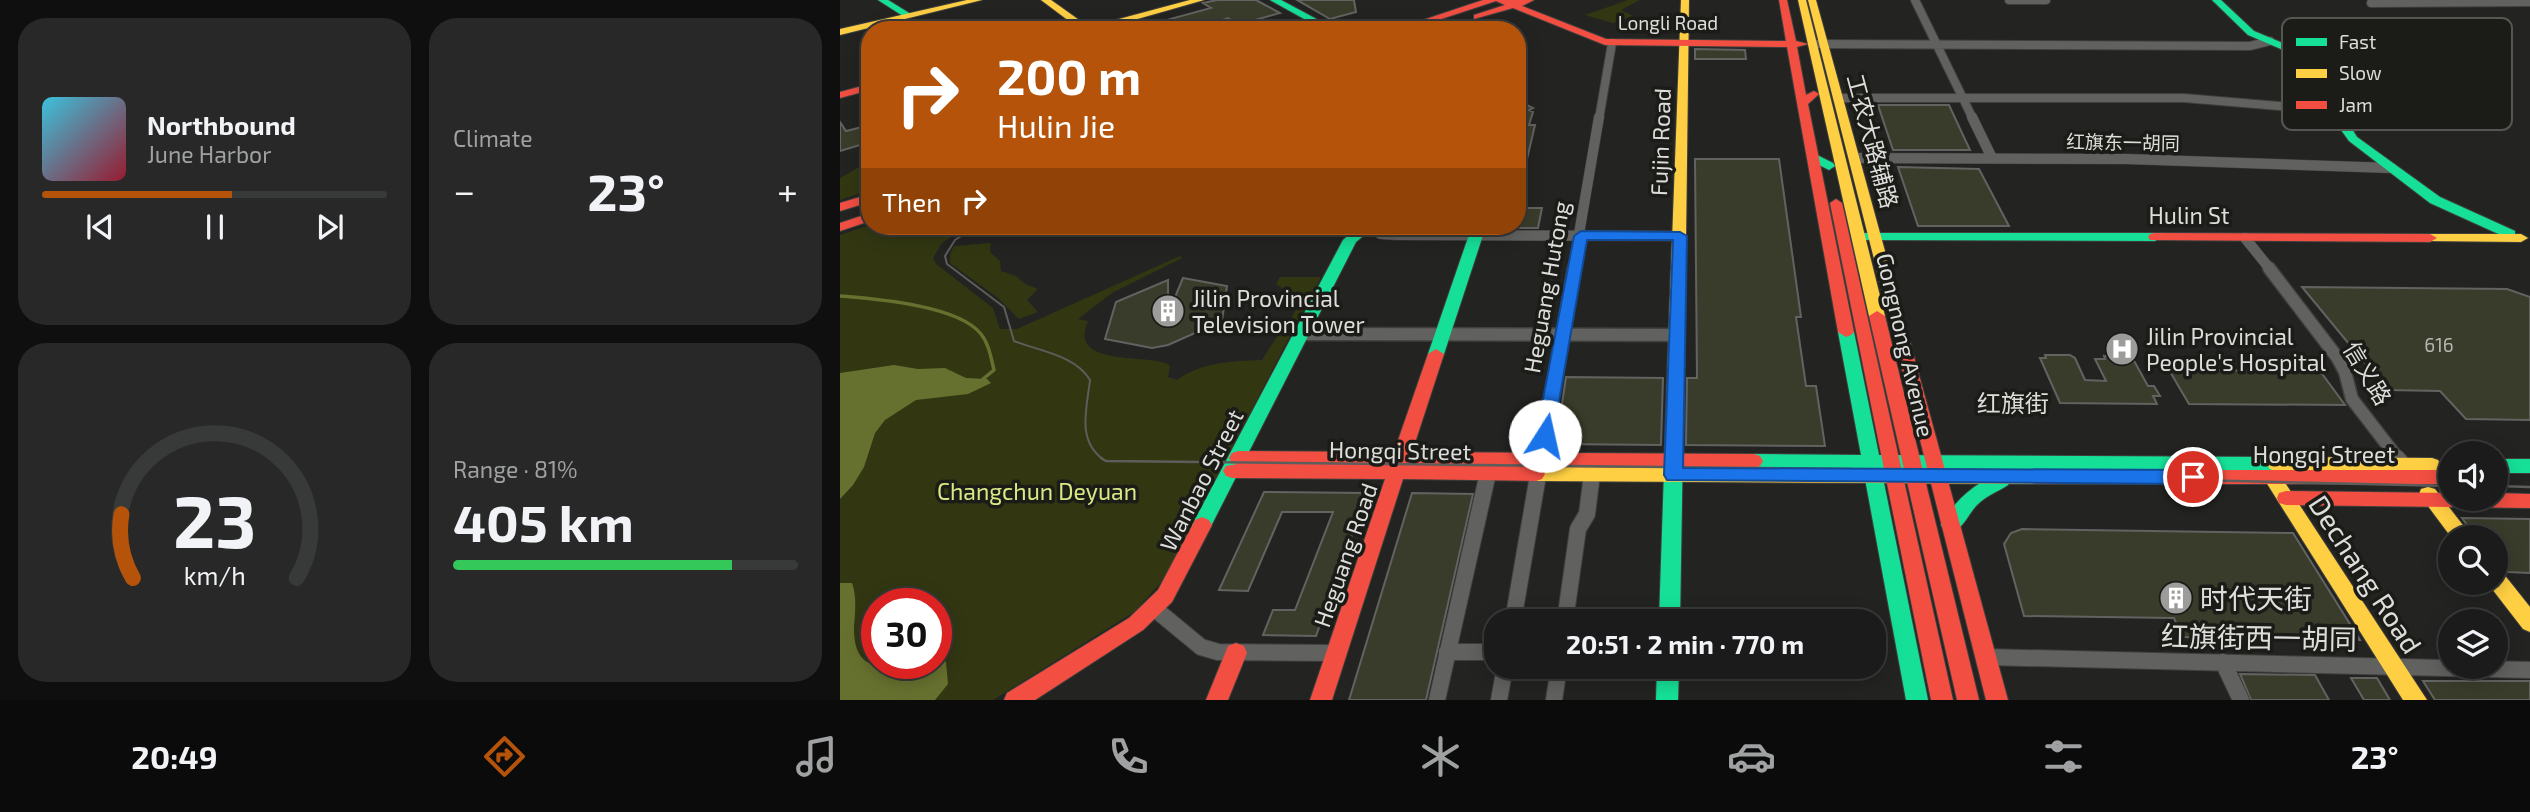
<!DOCTYPE html>
<meta charset="utf-8">
<style>
body{margin:0;font-family:"Exo 2","Noto Sans SC",sans-serif;background:#272827;color:#f1f3f6;height:100vh;display:flex;flex-direction:column;font-size:26px;white-space:nowrap}
*{box-sizing:border-box;margin:0}
p{font-size:23px;color:#9fa1a2}
.icon{flex:none;width:38px;height:38px;fill:none;stroke:currentColor;stroke-width:2;stroke-linecap:round;stroke-linejoin:round}
.map{position:relative;flex:1;overflow:hidden}
.side{display:flex;flex-direction:column;gap:18px;padding:18px;background:#0e0f0e;width:840px}
.side>*{flex:none}
.guide{position:absolute;left:21px;top:21px;width:665px;height:214px;border-radius:28px;box-shadow:0 4px 18px #0003,0 0 0 2px #383939;background:#b45309;color:#fff;overflow:hidden}
.tools{position:absolute;left:1598px;top:441px;display:grid;gap:14px}
.tools a{display:grid;place-items:center;width:70px;height:70px;border-radius:50%;background:#1a1b1a;box-shadow:0 4px 18px #0003,0 0 0 2px #383939;font-size:35px}
.speed{position:absolute;left:21px;top:588px;display:flex;gap:14px;font-size:35px;font-weight:700;text-align:center}
.speed>*{display:grid;place-content:center;width:91px;height:91px;border-radius:50%;background:#1a1b1a;box-shadow:0 4px 18px #0003,0 0 0 2px #383939;line-height:1}
.speed .limit{border:10px solid #d22;background:#fff;color:#111}
.pin{position:absolute;display:grid;place-items:center;width:60px;height:60px;color:#fff;margin:-30px;border:4px solid #fff;border-radius:50%;box-shadow:0 2px 7px #0007}
.me{position:absolute;width:77px;margin:-38px;rotate:10deg;stroke-linejoin:round;filter:drop-shadow(0 0 5px #0008)}
.turn{display:flex;align-items:center;gap:24px;height:147px;padding:0 21px;font-size:32px}
.turn .icon{width:91px;height:91px;stroke-width:2.5}
.turn b{display:block;font-size:49px;line-height:60px}
.then{display:flex;align-items:center;height:66px;padding:0 21px;background:#0003;gap:14px;font-size:26px}
.big{font-size:52px;font-weight:700;line-height:1.1}
.side .widget{flex:1;display:flex;flex-direction:column;justify-content:center;gap:10px;min-width:0;padding:0 24px;border-radius:28px;background:#272827}
.side .dial{align-items:center;gap:0}
.dial svg{height:182px;overflow:visible;fill:none;stroke:#383939;stroke-width:7;stroke-linecap:round;text-anchor:middle}
.dial text{fill:#f1f3f6;stroke:none}
.song{display:flex;align-items:center;gap:21px}
.cover{width:84px;height:84px;border-radius:10px;background:linear-gradient(135deg,hsl(190 70% 55%),hsl(350 70% 35%))}
.played{height:7px;border-radius:4px;background:linear-gradient(90deg,#b45309 55%,#383939 55%)}
.keys{display:flex;justify-content:space-around;direction:ltr}
.heat{display:flex;justify-content:space-between;align-items:center;font-size:38px;direction:ltr}
.charge{height:10px;border-radius:5px;background:linear-gradient(90deg,#34c759 81%,#383939 0)}
.side .tiles{flex:1;display:grid;gap:18px;grid-template-columns:repeat(2,1fr)}
.trip{position:absolute;left:644px;top:609px;width:402px;height:70px;border-radius:28px;background:#1a1b1a;box-shadow:0 4px 18px #0003,0 0 0 2px #383939;font-weight:700;line-height:70px;text-align:center}
.dock{display:flex;height:112px;justify-content:space-around;align-items:center;background:#0a0b0a;color:#9fa1a2}
.dock .icon{width:49px;height:49px}
.dock .current{color:#b45309}
.dock b{font-size:32px;color:#f1f3f6}
main{display:flex;flex:1;min-height:0}
.map>svg:first-child{display:block}
.green{fill:#323712;fill-rule:evenodd}
.water{fill:#67712f}
.lines{fill:none;stroke-linecap:round;stroke-linejoin:round}
.stream{stroke:#67712f;stroke-width:3.5}
.building{fill:#3a3c2b;stroke:#626361;stroke-width:2}
.street-far3-casing{stroke:#3f3f3d;stroke-width:10}
.street-far2-casing{stroke:#3f3f3d;stroke-width:11}
.street-far1-casing{stroke:#3f3f3d;stroke-width:15}
.street-casing{stroke:#3f3f3d;stroke-width:18}
.fast-casing{stroke:#3f3f3d;stroke-width:2}
.slow-casing{stroke:#3f3f3d;stroke-width:2}
.jam-casing{stroke:#3f3f3d;stroke-width:2}
.street-far3{stroke:#616260;stroke-width:8}
.street-far2{stroke:#616260;stroke-width:10}
.street-far1{stroke:#616260;stroke-width:12}
.street{stroke:#616260;stroke-width:16}
.fast{fill:#16e098;fill-rule:evenodd}
.slow{fill:#ffcf43;fill-rule:evenodd}
.jam{fill:#f24e42;fill-rule:evenodd}
.tram-far1{stroke:#5d5d5c;stroke-width:2}
.tram{stroke:#5d5d5c;stroke-width:2.5}
.route{fill:#1a73e8;stroke:#114b97;stroke-width:2}
.labels{text-anchor:middle;dominant-baseline:central;stroke-width:7;stroke-linejoin:round;paint-order:stroke}
.far-street-label{font-size:19px;fill:#dddddb;stroke:#1b1c18}
.number-label{font-size:19px;fill:#b4b5af}
.street-label{font-size:23px;fill:#dddddb;stroke:#1b1c18}
.poi-label{font-size:23px;fill:#dddddb;stroke:#1b1c18;text-anchor:start}
.park-label{font-size:23px;fill:#d8e983;stroke:#1b1c18}
.neighbourhood-label{font-size:24px;fill:#dddddb;stroke:#1b1c18}
.near-street-label{font-size:28px;fill:#dddddb;stroke:#1b1c18}
.near-poi-label{font-size:28px;fill:#dddddb;stroke:#1b1c18;text-anchor:start}
.key{fill:#1b1c18;stroke:#555652;stroke-width:2}
.key-label{font-size:19px;fill:#dddddb}
</style>
<main>
<section class="side">
<div class="tiles">
<div class="widget">
<div class="song"><i class="cover"></i><div><b>Northbound</b><p>June Harbor</p></div></div>
<div class="played"></div>
<div class="keys"><svg class="icon" aria-label="previous" viewBox="0 0 24 24"><path d="M18 5L8 12l10 7zM5 5v14"/></svg><svg class="icon" aria-label="pause" viewBox="0 0 24 24"><path d="M8 5v14M16 5v14"/></svg><svg class="icon" aria-label="next" viewBox="0 0 24 24"><path d="M6 5l10 7-10 7zM19 5v14"/></svg></div>
</div>
<div class="widget"><p>Climate</p>
<div class="heat"><a>−</a><b class="big">23°</b><a>+</a></div>
</div>
<div class="widget dial"><svg viewBox="0 0 100 80">
<path d="M14 69A42 42 0 1 1 86 69"/>
<path d="M14 69A42 42 0 0 1 9 41" stroke="#b45309"/>
<text x="50" y="56" font-size="32" font-weight="700">23</text>
<text x="50" y="72" font-size="11">km/h</text>
</svg></div>
<div class="widget"><p>Range · 81%</p><b class="big">405 km</b><div class="charge"></div></div>
</div>
</section>
<div class="map">
<svg width="1690" height="700" viewBox="0 0 1690 700">
<rect width="100%" height="100%" fill="#232422"/>
<path class="green" d="M788,0H800L781,10L793,16L773,23L745,15Z
M30,161V190L0,200V178Z
M30,225L128,226L102,243L93,258L96,264L153,308L160,329H177L340,256L342,258L272,293L238,319L248,321C226,370 314,352 330,366L328,377L337,380C362,362 392,361 422,360L440,332H452L324,579L294,612L153,700H0V235ZM37,604H96V663H37Z
M151,243L150,252L160,261L161,271L176,276L185,284L198,289L187,300L198,312L179,319L158,298L110,263V254L114,246Z
M440,277H481L459,320L451,319L461,300L436,284Z"/>
<path class="water" d="M54,365L78,369L105,368L126,378L147,379L151,383L128,394L76,400L45,420L35,433L24,467L13,485L0,499V373Z
M0,583H12C17,597 15,612 14,627C13,684 59,663 96,663L98,656L106,662L108,684L95,700H0Z"/>
<g class="lines">
<path class="stream" d="M0,296C35,299 118,305 141,334C149,344 151,358 154,370L143,379"/>
</g>
<path class="building" d="M377,0H416L440,13L418,19L437,30H409L388,18L353,30H301V27L371,8L363,3Z
M457,0H514L516,12L490,19Z
M855,49L905,50L906,59H855Z
M677,100L693,108L689,110L693,112L689,125H695L680,189H677V132L683,113L677,115Z
M1038,105H1109L1130,150H1053Z
M0,122L6,131L30,125V142L0,151Z
M855,159H939L961,317H956L966,386H976L985,446L846,445L847,378H857Z
M1058,167L1139,169L1169,226H1078Z
M677,208H702L698,228H677Z
M343,278L387,286L382,321L328,345L312,348L265,339L276,302L328,280V314Z
M1462,287L1667,289L1690,297V420L1626,419L1600,391L1547,390Z
M1205,355H1230L1235,358L1245,380L1266,381L1255,359H1265L1264,356L1293,359L1308,386H1314L1320,396H1313L1317,404L1220,403L1200,358H1206Z
M1329,370L1480,371L1505,405L1349,404Z
M726,377L823,378L821,445L716,444Z
M424,492L527,493L476,636L423,635L433,610H455L493,512H442L408,591L379,590Z
M572,493L633,494L586,700H509Z
M1622,518L1690,519V573L1668,572L1658,568L1656,564V537H1636Z
M1182,529L1453,533L1520,640L1342,637L1334,618L1184,616L1164,544L1171,533Z
M1400,674L1475,675L1489,700H1411Z
M1511,678H1537L1550,700H1524Z
M1583,681H1690V700H1595Z"/>
<g class="lines">
<defs>
<path id="street-far3" d="M1075,0L1133,119
M1169,0H1206
M1531,3L1690,2
M974,44L1410,46L1430,41
M998,98H1344L1499,111
M759,119L772,43"/>
<path id="street-far2" d="M1132,117L1152,158
M1014,158L1287,159L1551,168
M527,227L541,234L556,235L840,236
M1405,238L1430,269
M733,269L759,117"/>
<path id="street-far1" d="M1429,268L1497,357L1505,372L1512,399L1559,460
M462,334L837,335
M701,460L734,268"/>
<path id="street" d="M1557,458L1563,465
M315,609L361,647L378,652L496,653
M673,621L701,458
M725,621L738,529L747,514L752,474
M607,652H656
M1146,657L1690,670
M1383,662L1401,700
M597,700L648,473
M659,700L665,667
M714,700L719,667"/>
<path id="fast" d="M38,0H48L74,16L66,18Z
M430,0H441L497,30H484Z
M1372,0H1381L1414,31L1491,63C1503,87 1502,114 1517,137L1600,197L1675,231V237H1665L1590,203L1509,141L1496,123L1483,67L1408,35Z
M973,153L993,163L995,166L989,170L969,160V154Z
M519,226L534,227L516,242L369,530L362,533L355,530L352,525L503,240Z
M632,226H646L604,354L602,358H590L588,354Z
M1025,233H1315L1322,237L1315,241L1020,240L1018,237L1020,234Z
M837,317L845,322L840,621H819L829,322Z
M1006,327L1014,332L1039,455L1436,457L1442,459L1445,464L1442,469L1436,471L1041,468L1088,700H1066L1023,468H914L908,466L905,461L908,456L914,454L1021,455L998,332Z
M1656,459H1690V473H1656Z
M1162,473L1168,475L1171,480L1168,485C1159,491 1146,496 1138,504C1127,514 1122,536 1104,530L1101,525C1114,501 1136,481 1162,473Z
M817,667H839L838,700H816Z"/>
<path id="slow" d="M127,0H142L0,35V29Z
M201,0H211L249,27L350,0H364L259,30H241Z
M841,0H849L845,322L837,327L829,322Z
M958,0H966L1045,316L1042,319L1037,321L1029,316Z
M968,0H976L1059,302L1057,305L1052,306L1045,302Z
M1590,234H1681L1688,238L1681,242L1585,241L1583,238L1585,235Z
M1436,457L1592,458L1598,460L1601,465L1598,470L1592,472L1436,471L1430,469L1427,464L1430,459Z
M696,467L1195,470L1201,472L1204,477L1201,482L1195,484L696,481L690,479L687,474L690,469Z
M1432,470L1438,472L1587,700H1563L1426,482L1423,477L1426,472Z
M1588,487L1595,489L1632,537H1611L1579,494L1581,489Z
M1656,571L1663,573L1690,607V632L1683,629L1649,585L1648,583H1656Z"/>
<path id="jam" d="M643,0C661,0 677,0 694,0L682,6L766,39L946,41L939,0H947L956,41L968,44L957,47L966,95L974,91L979,94L968,104L1014,332L1011,335L1006,337L998,332L947,47L765,45L673,8L634,19V15L665,5L656,1L568,30H553Z
M30,84V90L0,98V92Z
M30,194V202L0,211V203Z
M996,199L1002,203L1113,700H1091L990,203Z
M30,213V221L0,231V223Z
M1315,233L1590,234L1597,238L1590,242L1310,240L1308,237L1310,234Z
M1052,298L1059,302L1168,700H1146L1045,302Z
M1037,311L1045,316L1139,700H1117L1029,316Z
M596,349L604,354L572,452L914,454L920,456L923,461L920,466L914,468L568,466L696,467L702,469L705,474L702,479L696,481L563,479L492,700H470L545,479L392,478L386,476L383,471L386,466L397,464L392,463L389,458L392,453L398,451L554,452L588,354Z
M1195,470H1610V484H1195L1189,482L1186,477L1189,472Z
M1446,491L1610,493V499H1656V493L1690,494V508L1446,505L1439,503L1437,498L1439,493Z
M362,517L369,520L372,525L332,602L303,630L195,700H164L167,693L289,618L318,590L355,520Z
M396,643L404,646L407,653L388,700H366L388,646Z"/>
</defs>
<use href="#street-far3" class="street-far3-casing"/>
<use href="#street-far2" class="street-far2-casing"/>
<use href="#street-far1" class="street-far1-casing"/>
<use href="#street" class="street-casing"/>
<use href="#fast" class="fast-casing"/>
<use href="#slow" class="slow-casing"/>
<use href="#jam" class="jam-casing"/>
<use href="#street-far3" class="street-far3"/>
<use href="#street-far2" class="street-far2"/>
<use href="#street-far1" class="street-far1"/>
<use href="#street" class="street"/>
<use href="#fast" class="fast"/>
<use href="#slow" class="slow"/>
<use href="#jam" class="jam"/>
<path class="tram-far1" d="M137,226L115,240L105,256L107,264L164,307L174,341C199,351 235,355 250,380C247,408 236,441 264,460"/>
<path class="tram" d="M261,458L266,461L1011,469
M1227,477L1610,486
M1656,486L1690,487"/>
</g>
<path class="route" d="M741,231L840,232L847,236L843,468L1353,470L1360,472L1362,477L1360,482L1353,484L827,480L824,475L833,240H747L713,436L711,440H698L696,436L734,236Z"/>
<defs>
<symbol id="building-disc" viewBox="-11 -11 22 22"><circle r="9.5" fill="#9c9c9a" stroke="#1b1c18"/><path d="M-4-6H4V6H1V3H-1V6H-4ZM-2.5-4.3h1.7v1.8h-1.7ZM.8-4.3h1.7v1.8H.8ZM-2.5-1h1.7V.8h-1.7ZM.8-1h1.7V.8H.8Z" fill="#fff"/></symbol>
<symbol id="hospital-disc" viewBox="-11 -11 22 22"><circle r="9.5" fill="#9c9c9a" stroke="#1b1c18"/><path d="M-5-5h3v3.5h4V-5h3V5h-3V1.5h-4V5h-3Z" fill="#fff"/></symbol>
</defs>
<g fill-rule="evenodd">
<use href="#building-disc" x="309" y="292" width="38" height="38"/>
<use href="#hospital-disc" x="1263" y="330" width="38" height="38"/>
<use href="#building-disc" x="1317" y="579" width="38" height="38"/>
</g>
<g class="labels">
<g class="far-street-label">
<text x="828" y="22">Longli Road</text>
<text transform="translate(1283 142) rotate(1)">红旗东一胡同</text>
</g>
<g class="number-label">
<text x="1599" y="344">616</text>
</g>
<g class="street-label">
<text transform="translate(1033 141) rotate(75)">工农大路辅路</text>
<text transform="translate(820 142) rotate(-88)">Fujin Road</text>
<text x="1349" y="215">Hulin St</text>
<text transform="translate(706 287) rotate(-80)">Heguang Hutong</text>
<text transform="translate(1066 345) rotate(77)">Gongnong Avenue</text>
<text transform="translate(1528 373) rotate(59)">信义路</text>
<text transform="translate(560 450) rotate(1)">Hongqi Street</text>
<text x="1484" y="454">Hongqi Street</text>
<text transform="translate(361 480) rotate(-63)">Wanbao Street</text>
<text transform="translate(505 555) rotate(-71)">Heguang Road</text>
</g>
<g class="poi-label">
<text x="352" y="298">Jilin Provincial<tspan x="352" dy="26">Television Tower</tspan></text>
<text x="1306" y="336">Jilin Provincial<tspan x="1306" dy="26">People's Hospital</tspan></text>
</g>
<g class="park-label">
<text x="197" y="491">Changchun Deyuan</text>
</g>
<g class="neighbourhood-label">
<text x="1173" y="402">红旗街</text>
</g>
<g class="near-street-label">
<text transform="translate(1526 574) rotate(57)">Dechang Road</text>
<text transform="translate(1419 637) rotate(1)">红旗街西一胡同</text>
</g>
<g class="near-poi-label">
<text x="1360" y="598">时代天街</text>
</g>
</g>
<rect x="1442" y="18" width="230" height="112" rx="10" class="key"/>
<rect x="1456" y="38" width="31" height="8" fill="#16e098"/>
<rect x="1456" y="69" width="31" height="9" fill="#ffcf43"/>
<rect x="1456" y="101" width="31" height="8" fill="#f24e42"/>
<g class="key-label">
<text x="1499" y="49">Fast</text>
<text x="1499" y="80">Slow</text>
<text x="1499" y="112">Jam</text>
</g>
</svg>
<div class="tools">
<a><svg class="icon" aria-label="sound" viewBox="0 0 24 24"><path d="M4 9h4l5-4v14l-5-4H4zM17 9q2 3 0 6"/></svg></a>
<a><svg class="icon" aria-label="search" viewBox="0 0 24 24"><circle cx="10" cy="10" r="6"/><path d="M15 15l6 6"/></svg></a>
<a><svg class="icon" aria-label="layers" viewBox="0 0 24 24"><path d="M12 4l9 5-9 5-9-5zM3 14l9 5 9-5"/></svg></a>
</div>
<div class="speed"><div class="limit">30</div></div>
<div class="pin" style="left:1353px;top:477px;background:#d93025"><svg class="icon" aria-label="arrive" viewBox="0 0 24 24"><path d="M6 21V4h12l-3 4 3 4H6"/></svg></div>
<svg class="me" style="left:705px;top:436px" viewBox="-20 -20 40 40"><circle r="19" fill="#fff"/><path d="M0-13L10 11 0 6-10 11z" fill="#1a73e8"/></svg>
<div class="trip">20:51 · 2 min · 770 m</div>
<div class="guide">
<div class="turn"><svg class="icon" aria-label="right" viewBox="0 0 24 24"><path d="M7 20v-9h11M14 6l5 5-5 5"/></svg><div><b>200 m</b>Hulin Jie</div></div>
<div class="then">Then<svg class="icon" aria-label="right" viewBox="0 0 24 24"><path d="M7 20v-9h11M14 6l5 5-5 5"/></svg></div>
</div>
</div>
</main>
<nav class="dock">
<b>20:49</b>
<svg class="icon current" aria-label="directions" viewBox="0 0 24 24"><path d="M12 3l9 9-9 9-9-9zM9 14v-3h6M13 9l2 2-2 2"/></svg>
<svg class="icon" aria-label="music" viewBox="0 0 24 24"><path d="M9 18V5l10-2v13"/><circle cx="6" cy="18" r="3"/><circle cx="16" cy="16" r="3"/></svg>
<svg class="icon" aria-label="phone" viewBox="0 0 24 24"><path d="M5 4h4l2 5-3 2q2 4 5 5l2-3 5 2v4C11 20 4 13 5 4z"/></svg>
<svg class="icon" aria-label="climate" viewBox="0 0 24 24"><path d="M12 3v18M4 7l16 10M4 17L20 7"/></svg>
<svg class="icon" aria-label="car" viewBox="0 0 24 24"><path d="M5 17H2v-5l4-1 3-4h7l3 4 3 1v5h-3M9 17h6M6 11h13"/><circle cx="7" cy="17" r="2"/><circle cx="17" cy="17" r="2"/></svg>
<svg class="icon" aria-label="filters" viewBox="0 0 24 24"><path d="M4 7h16M4 17h16"/><circle cx="9" cy="7" r="2"/><circle cx="15" cy="17" r="2"/></svg>
<b>23°</b>
</nav>
